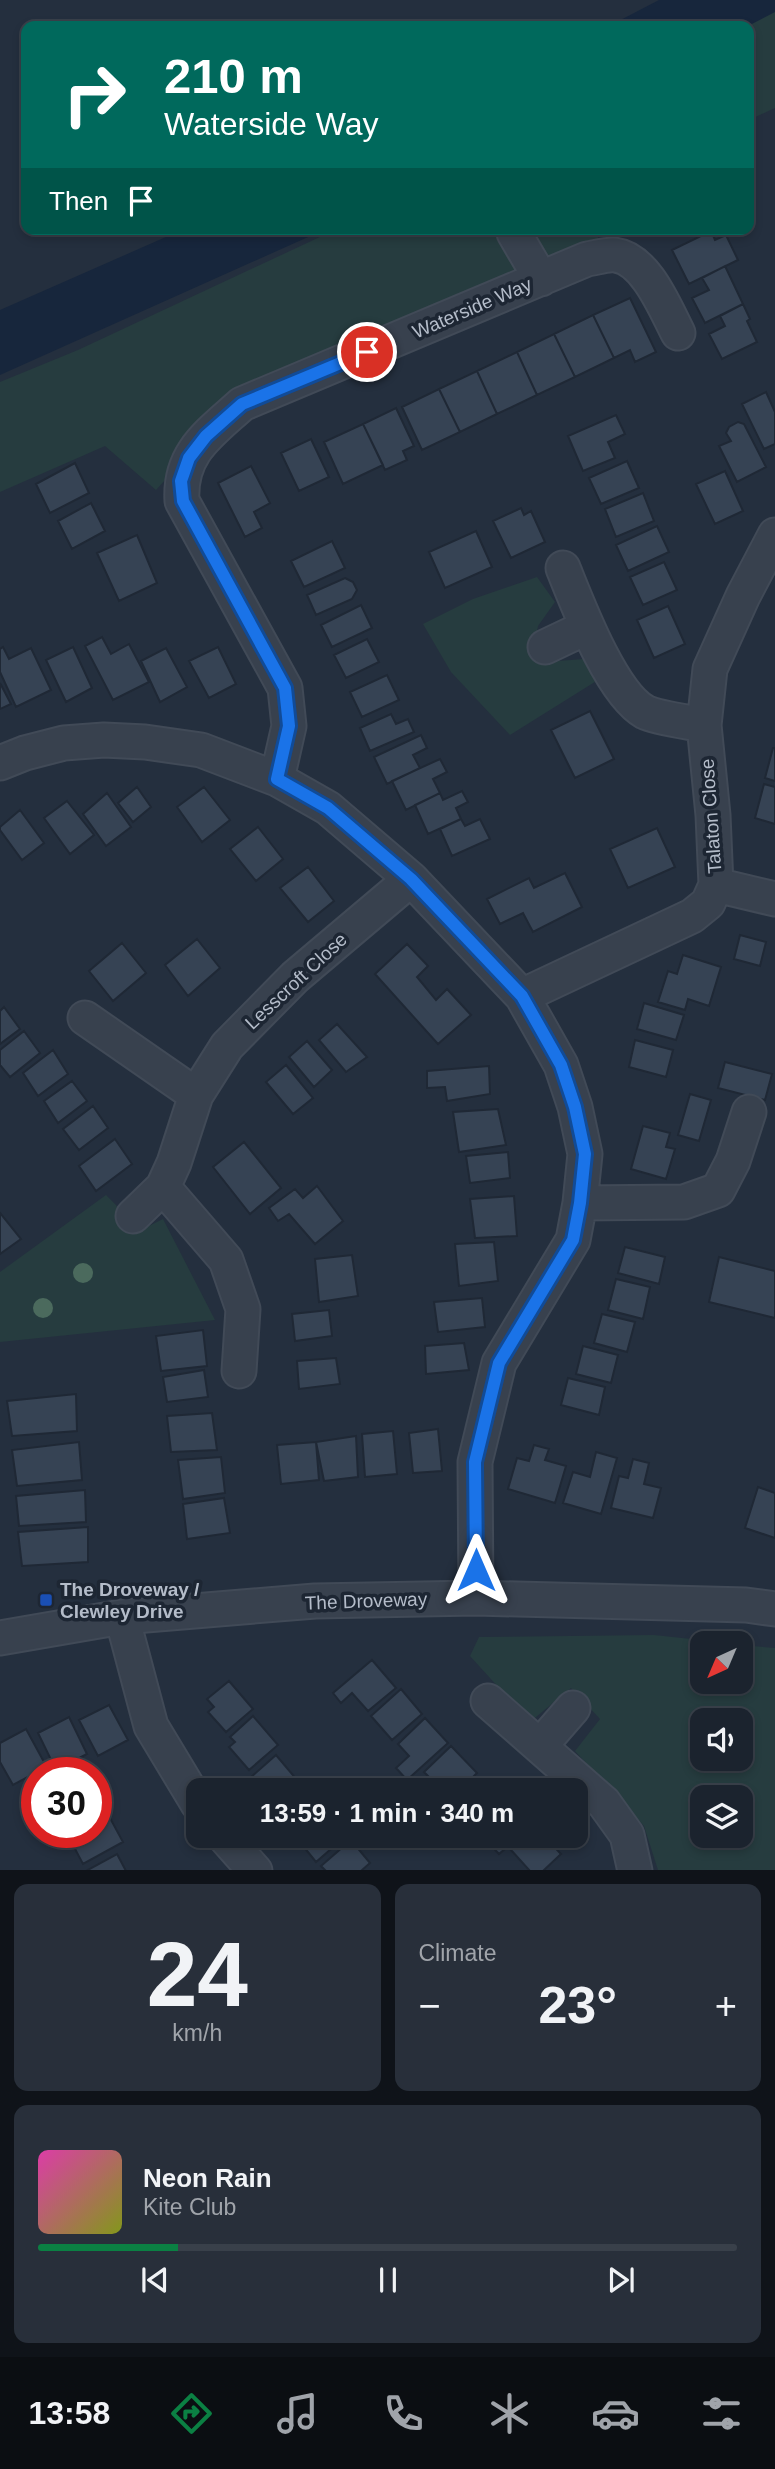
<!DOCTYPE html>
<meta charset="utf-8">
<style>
body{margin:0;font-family:Helvetica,sans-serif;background:#282f3a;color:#f1f3f6;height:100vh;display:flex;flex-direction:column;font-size:26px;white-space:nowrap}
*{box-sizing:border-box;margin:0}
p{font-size:23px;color:#a0a4aa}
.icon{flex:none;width:38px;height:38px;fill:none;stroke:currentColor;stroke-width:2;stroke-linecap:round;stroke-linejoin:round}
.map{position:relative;height:1870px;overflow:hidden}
.side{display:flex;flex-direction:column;gap:14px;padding:14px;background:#0f1319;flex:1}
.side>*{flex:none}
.guide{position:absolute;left:21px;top:21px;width:733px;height:214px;border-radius:14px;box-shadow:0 4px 10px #0003,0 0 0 2px #39404a;background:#00695c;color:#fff;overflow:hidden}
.needle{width:46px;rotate:224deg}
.buttons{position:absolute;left:690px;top:1631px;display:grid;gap:14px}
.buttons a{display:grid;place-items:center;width:63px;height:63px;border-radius:14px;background:#1b232e;box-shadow:0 4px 10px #0003,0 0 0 2px #39404a;font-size:35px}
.speed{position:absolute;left:21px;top:1757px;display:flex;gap:14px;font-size:35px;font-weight:700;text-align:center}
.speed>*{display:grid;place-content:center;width:91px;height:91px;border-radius:50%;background:#1b232e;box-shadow:0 4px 10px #0003,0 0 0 2px #39404a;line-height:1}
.speed .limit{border:10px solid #d22;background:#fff;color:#111}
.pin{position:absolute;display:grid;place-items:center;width:60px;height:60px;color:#fff;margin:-30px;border:4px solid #fff;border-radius:50%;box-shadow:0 2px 7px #0007}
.me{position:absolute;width:77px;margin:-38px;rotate:0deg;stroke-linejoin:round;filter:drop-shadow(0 0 5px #0008)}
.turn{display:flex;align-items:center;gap:24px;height:147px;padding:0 28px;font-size:32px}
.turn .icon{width:91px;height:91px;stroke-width:2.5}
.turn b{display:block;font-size:49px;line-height:60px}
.then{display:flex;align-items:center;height:66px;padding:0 28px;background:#0003;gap:14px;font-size:26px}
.big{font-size:52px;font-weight:600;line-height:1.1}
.side .tile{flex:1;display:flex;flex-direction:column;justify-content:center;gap:10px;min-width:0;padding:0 24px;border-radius:14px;background:#282f3a}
.side .dial{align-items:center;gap:0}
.dial b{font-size:91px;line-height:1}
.song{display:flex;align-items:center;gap:21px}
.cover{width:84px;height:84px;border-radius:10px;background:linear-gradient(135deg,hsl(320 70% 55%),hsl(70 70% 35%))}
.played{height:7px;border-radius:4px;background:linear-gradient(90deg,#0b8043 20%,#39404a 20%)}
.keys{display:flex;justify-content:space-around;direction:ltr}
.heat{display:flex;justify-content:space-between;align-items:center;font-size:38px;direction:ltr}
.side .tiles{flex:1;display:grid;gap:14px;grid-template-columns:1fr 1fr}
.tile:last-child{grid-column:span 2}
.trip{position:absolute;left:186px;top:1778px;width:402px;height:70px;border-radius:14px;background:#1b232e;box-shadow:0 4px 10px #0003,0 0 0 2px #39404a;font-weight:600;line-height:70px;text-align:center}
.tabs{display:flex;height:112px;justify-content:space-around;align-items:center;background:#0b0e12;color:#a0a4aa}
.tabs .icon{width:49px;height:49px}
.tabs .selected{color:#0b8043}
.tabs b{font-size:32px;color:#f1f3f6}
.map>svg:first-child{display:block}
.green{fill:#263c3f;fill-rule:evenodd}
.water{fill:#17263c}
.building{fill:#364354;stroke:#1f2835;stroke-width:2}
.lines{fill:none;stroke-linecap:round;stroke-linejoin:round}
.minor-casing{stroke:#414a57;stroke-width:37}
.minor{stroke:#38414e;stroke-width:33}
.tree{fill:#4b6a5d}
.route-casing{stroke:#114b97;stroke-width:18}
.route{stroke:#1a73e8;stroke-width:12}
.transit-dot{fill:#1a4fb4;stroke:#1d2633;stroke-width:2.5}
.labels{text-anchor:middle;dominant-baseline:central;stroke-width:7;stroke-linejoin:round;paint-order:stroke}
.street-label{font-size:19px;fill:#b4bcc9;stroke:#1d2633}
.poi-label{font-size:19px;font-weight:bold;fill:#b4bcc9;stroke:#1d2633;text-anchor:start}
</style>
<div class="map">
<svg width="775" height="1871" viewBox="0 0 775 1871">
<rect width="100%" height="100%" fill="#242f3e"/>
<path class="green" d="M775,10V108L749,120V26H744Z
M337,229H598V244L244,393L156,490L105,446L0,492V382L78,350Z
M537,577L555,602L538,626L534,649L545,662L584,659L598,680L510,735L451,672L423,624L473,599Z
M106,1195L116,1205L133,1234L163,1219L215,1320L0,1342V1272Z
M654,1635L728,1643H702V1682H740V1645L775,1648V1870H658L644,1826L575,1751L600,1719L571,1688L530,1722L470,1656L479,1637ZM702,1720H740V1759H702ZM702,1797H740V1836H702Z"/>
<path class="water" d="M659,0H775V12L748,26H609Z
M184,229H326L0,375V310Z"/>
<path class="building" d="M711,231L715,240L726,235L738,260L689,284L672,250Z
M725,266L743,304L705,323L692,298L709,290L702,278Z
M630,298L656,352L635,362L630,350L614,358L593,315Z
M743,304L750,319L747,321L757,342L722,359L709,334L725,326L720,316Z
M593,315L614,358L575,377L554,334Z
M554,334L575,377L537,395L517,352Z
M517,352L537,395L497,414L477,371Z
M477,371L497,414L460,432L439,389Z
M439,389L460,432L422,450L402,407Z
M766,392L775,412V444L764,449L742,404Z
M396,408L414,446L403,451L407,460L385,470L363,424Z
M616,415L625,434L608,442L615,458L583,471L568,436Z
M738,422L744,424L766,467L737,482L719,446L731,441L726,433L729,427Z
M363,424L383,465L343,484L324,442Z
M311,439L329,477L299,491L281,453Z
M627,461L639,488L601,504L589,478Z
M75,463L89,493L50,513L36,484Z
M251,466L270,503L254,512L262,528L245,537L218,483Z
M725,471L743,511L715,524L696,484Z
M643,493L654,521L616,537L605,509Z
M91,503L105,531L72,549L58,521Z
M521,508L524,515L531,511L545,542L511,558L493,521Z
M657,526L669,552L628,571L616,545Z
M476,531L492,567L445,588L429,552Z
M137,535L157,583L119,601L97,553Z
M332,541L345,568L304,587L291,561Z
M664,562L677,590L643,605L630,577Z
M345,578L353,582L357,590L352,599L316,615L307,595Z
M361,605L372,628L332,647L321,625Z
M668,606L685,644L654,658L637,620Z
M102,637L111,654L129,644L149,682L113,700L85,646Z
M367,639L379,662L346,678L334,655Z
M3,647L9,659L31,648L51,690L16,707L0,672V649Z
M73,647L92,688L66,702L46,660Z
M218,647L236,684L209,698L189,661Z
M166,648L187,687L160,702L141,661Z
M387,675L399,700L362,717L350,692Z
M0,683L11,704L0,709Z
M590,711L614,759L575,778L551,730Z
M391,714L396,724L408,719L414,732L370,751L360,728Z
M421,735L427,748L413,755L420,768L387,784L374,757Z
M773,748H775V781L765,778Z
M440,759L447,772L433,779L440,793L406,810L392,781Z
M764,784L775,787V824L755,818Z
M137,787L151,807L133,822L118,803Z
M204,787L230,820L202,842L177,807Z
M462,791L468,802L456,808L461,819L428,834L415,805L440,793L443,800Z
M107,793L131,827L106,846L83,814Z
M67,801L94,835L70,854L44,818Z
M20,810L44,843L22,860L0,830V827Z
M461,819L465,826L480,819L490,839L452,856L440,829Z
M258,827L283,859L256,881L230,849Z
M657,828L675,867L628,888L610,849Z
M308,867L334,901L308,922L280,888Z
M565,873L582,907L533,932L523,913L500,924L487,899L529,878L534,888Z
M740,935L766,942L760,966L734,959Z
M197,939L220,968L188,996L165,965Z
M122,943L146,973L113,1001L89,971Z
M407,944L428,966L417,977L436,1000L447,989L471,1015L438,1044L375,974Z
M683,955L721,967L709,1006L688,999L685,1010L658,1002L668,971L677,974Z
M644,1003L684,1015L676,1040L637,1029Z
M4,1007L20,1029L0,1044V1011Z
M337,1024L367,1057L346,1072L319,1040Z
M24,1031L40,1053L10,1077L0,1065V1050Z
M635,1040L673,1050L666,1077L629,1067Z
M307,1041L332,1070L314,1087L289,1057Z
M53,1050L68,1074L38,1096L23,1073Z
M725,1062L772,1074L765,1100L718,1088Z
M286,1065L313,1098L293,1114L266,1082Z
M489,1066L490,1094L447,1101L445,1087L427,1088V1071Z
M72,1081L87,1101L58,1123L44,1101Z
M690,1094L711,1100L699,1141L678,1135Z
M93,1106L108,1128L79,1150L63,1129Z
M498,1109L506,1145L459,1152L453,1112Z
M643,1126L670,1133L666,1147L675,1149L666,1179L631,1169Z
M115,1139L132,1164L96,1191L79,1166Z
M244,1142L281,1188L250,1214L213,1167Z
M508,1152L510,1178L470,1183L466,1156Z
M317,1186L343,1221L315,1244L289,1214L278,1221L269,1208L295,1189L303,1198Z
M514,1196L517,1236L475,1238L470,1199Z
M0,1213L21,1239L0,1254Z
M494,1242L498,1281L459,1286L455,1244Z
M625,1247L665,1257L659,1284L618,1273Z
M352,1255L358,1296L319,1302L315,1259Z
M719,1257L775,1271V1318L709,1302Z
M616,1279L650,1287L643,1319L608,1310Z
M482,1298L485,1327L438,1332L434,1302Z
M329,1310L332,1336L295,1341L292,1314Z
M602,1314L635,1322L627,1352L594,1343Z
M203,1330L207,1366L161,1371L156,1336Z
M464,1343L469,1370L426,1374L425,1346Z
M583,1346L618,1355L611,1383L576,1374Z
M336,1358L340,1384L299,1389L297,1361Z
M204,1370L208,1397L167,1402L163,1377Z
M568,1378L605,1387L599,1415L561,1405Z
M76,1394L77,1431L12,1436L7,1401Z
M212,1413L217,1450L171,1452L167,1416Z
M438,1429L442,1471L413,1473L409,1433Z
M393,1431L397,1474L365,1477L362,1434Z
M356,1436L358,1477L324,1481L316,1442Z
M79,1442L82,1480L17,1486L12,1450Z
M316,1442L319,1480L281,1484L277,1445Z
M534,1445L549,1449L545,1460L566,1466L555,1503L508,1489L517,1458L529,1461Z
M596,1452L617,1458L601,1514L563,1503L573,1472L590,1477Z
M221,1457L225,1493L183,1499L178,1460Z
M633,1459L649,1463L644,1484L661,1488L653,1518L611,1508L619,1476L628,1478Z
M758,1487L775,1493V1538L745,1528Z
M85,1490L86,1522L19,1526L16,1496Z
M224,1498L230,1533L187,1539L183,1504Z
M88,1527V1562L22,1566L18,1532Z
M372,1660L396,1688L368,1711L352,1693L341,1703L333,1693Z
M229,1681L253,1709L226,1732L208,1712L214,1707L207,1699Z
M401,1689L422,1714L392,1740L371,1716Z
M109,1705L128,1740L98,1756L79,1720Z
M253,1716L278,1745L249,1770L229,1747L235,1742L230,1737Z
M69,1717L87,1754L56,1770L38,1733Z
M425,1718L448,1743L407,1780L396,1768L409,1756L398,1744Z
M26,1729L50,1773H37V1776L35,1773L13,1785L0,1762V1743Z
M451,1746L477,1773L460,1790H428L435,1783L424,1772Z
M276,1755L297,1780L285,1790H260L250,1778Z
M481,1778L492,1790H467Z
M103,1805L123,1842L83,1864L66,1832H96V1809Z
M295,1836H346L316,1862Z
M482,1836H520L499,1854Z
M526,1836H544L561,1854L543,1871H530L511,1850Z
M351,1840L370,1863L361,1871H326L321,1866Z
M117,1854L126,1871H86Z"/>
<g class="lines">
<defs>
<path id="minor" d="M514,233L541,279
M563,568C578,605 611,693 645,712C657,718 689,722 704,725
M545,647L587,627
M0,763L25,753L64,743L104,740L145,742L201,750L277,779L328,808L411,879L522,996L561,1065L575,1107L585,1154L580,1203L573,1240L499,1363L475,1462L476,1598
M277,779L289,726L285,688L182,501C179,453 209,434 242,404L587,259C595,258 607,254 615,255C646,259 665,308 678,333
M716,885L775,899
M522,996L692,916L708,903L716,885L713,815L704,725L710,669L743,596L775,535
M85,1018L196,1095
M580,1203L684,1202L718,1190L733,1161L749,1112
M133,1216L163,1187
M239,1371L243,1309L226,1260L163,1187L174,1163L196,1095L227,1046L295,977L411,879
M122,1617L151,1726L198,1804
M0,1638L122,1617L315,1601L476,1598L746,1605L775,1609
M488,1701L604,1803L627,1835L635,1871
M540,1746L573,1708
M224,1836L255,1871"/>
</defs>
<use href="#minor" class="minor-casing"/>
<use href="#minor" class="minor"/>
</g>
<g class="tree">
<circle cx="83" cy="1273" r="10"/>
<circle cx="43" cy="1308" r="10"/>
</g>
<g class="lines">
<defs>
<path id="route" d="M367,352L242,404L206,436L189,458L181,481L183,501L285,688L289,726L277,779L328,808L411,879L522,996L561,1065L575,1107L585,1154L580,1203L573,1240L499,1363L475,1462L476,1570"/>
</defs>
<use href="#route" class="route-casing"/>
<use href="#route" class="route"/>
</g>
<rect class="transit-dot" x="39" y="1593" width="14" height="14" rx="3.5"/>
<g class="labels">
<g class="street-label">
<text transform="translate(472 308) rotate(-23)">Waterside Way</text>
<text transform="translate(711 816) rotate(-94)">Talaton Close</text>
<text transform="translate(296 981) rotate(-43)">Lesscroft Close</text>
<text transform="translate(366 1601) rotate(-2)">The Droveway</text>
</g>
<g class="poi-label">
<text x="60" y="1589">The Droveway /<tspan x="60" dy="22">Clewley Drive</tspan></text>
</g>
</g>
</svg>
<div class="buttons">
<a><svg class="needle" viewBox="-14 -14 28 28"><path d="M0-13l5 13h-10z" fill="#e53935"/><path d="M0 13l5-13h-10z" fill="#a0a4aa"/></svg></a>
<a><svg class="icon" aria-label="sound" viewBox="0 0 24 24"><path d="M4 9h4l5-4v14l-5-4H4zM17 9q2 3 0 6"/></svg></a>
<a><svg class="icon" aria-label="layers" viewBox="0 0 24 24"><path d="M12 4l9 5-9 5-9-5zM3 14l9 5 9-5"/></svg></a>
</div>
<div class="speed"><div class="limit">30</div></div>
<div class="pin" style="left:367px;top:352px;background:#d93025"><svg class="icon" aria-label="arrive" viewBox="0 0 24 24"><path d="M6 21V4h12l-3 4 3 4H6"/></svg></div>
<svg class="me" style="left:476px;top:1570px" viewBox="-20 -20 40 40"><path d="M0-17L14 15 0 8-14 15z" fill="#1a73e8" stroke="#fff" stroke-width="4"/></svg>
<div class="trip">13:59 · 1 min · 340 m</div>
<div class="guide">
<div class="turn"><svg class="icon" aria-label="right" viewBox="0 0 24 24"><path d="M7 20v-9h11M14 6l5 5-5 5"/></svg><div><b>210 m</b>Waterside Way</div></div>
<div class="then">Then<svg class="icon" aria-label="arrive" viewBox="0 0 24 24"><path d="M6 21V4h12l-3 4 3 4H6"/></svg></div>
</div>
</div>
<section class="side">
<div class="tiles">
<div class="tile dial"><b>24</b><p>km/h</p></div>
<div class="tile"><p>Climate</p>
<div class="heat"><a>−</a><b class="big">23°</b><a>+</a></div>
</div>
<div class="tile">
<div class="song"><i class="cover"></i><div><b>Neon Rain</b><p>Kite Club</p></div></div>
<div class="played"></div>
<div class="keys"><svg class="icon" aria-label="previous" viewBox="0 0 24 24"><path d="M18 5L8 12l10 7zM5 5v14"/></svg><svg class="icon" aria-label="pause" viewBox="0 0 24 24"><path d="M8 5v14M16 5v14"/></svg><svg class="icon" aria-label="next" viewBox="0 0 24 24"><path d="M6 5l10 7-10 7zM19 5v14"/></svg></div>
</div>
</div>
</section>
<nav class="tabs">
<b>13:58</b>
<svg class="icon selected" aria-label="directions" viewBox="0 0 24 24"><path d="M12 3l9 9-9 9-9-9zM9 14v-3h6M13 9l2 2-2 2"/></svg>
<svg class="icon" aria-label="music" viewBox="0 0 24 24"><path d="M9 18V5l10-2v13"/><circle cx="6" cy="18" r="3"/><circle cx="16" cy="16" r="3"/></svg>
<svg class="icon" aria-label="phone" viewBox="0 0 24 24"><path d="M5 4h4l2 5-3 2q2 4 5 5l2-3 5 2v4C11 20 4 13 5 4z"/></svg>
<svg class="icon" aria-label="climate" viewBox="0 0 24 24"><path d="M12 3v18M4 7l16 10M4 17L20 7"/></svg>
<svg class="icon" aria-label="car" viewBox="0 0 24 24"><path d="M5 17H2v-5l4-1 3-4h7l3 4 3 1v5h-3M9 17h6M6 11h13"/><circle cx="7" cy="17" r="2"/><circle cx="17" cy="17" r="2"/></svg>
<svg class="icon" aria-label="filters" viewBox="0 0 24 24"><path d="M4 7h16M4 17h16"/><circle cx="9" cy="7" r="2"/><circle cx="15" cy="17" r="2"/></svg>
</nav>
